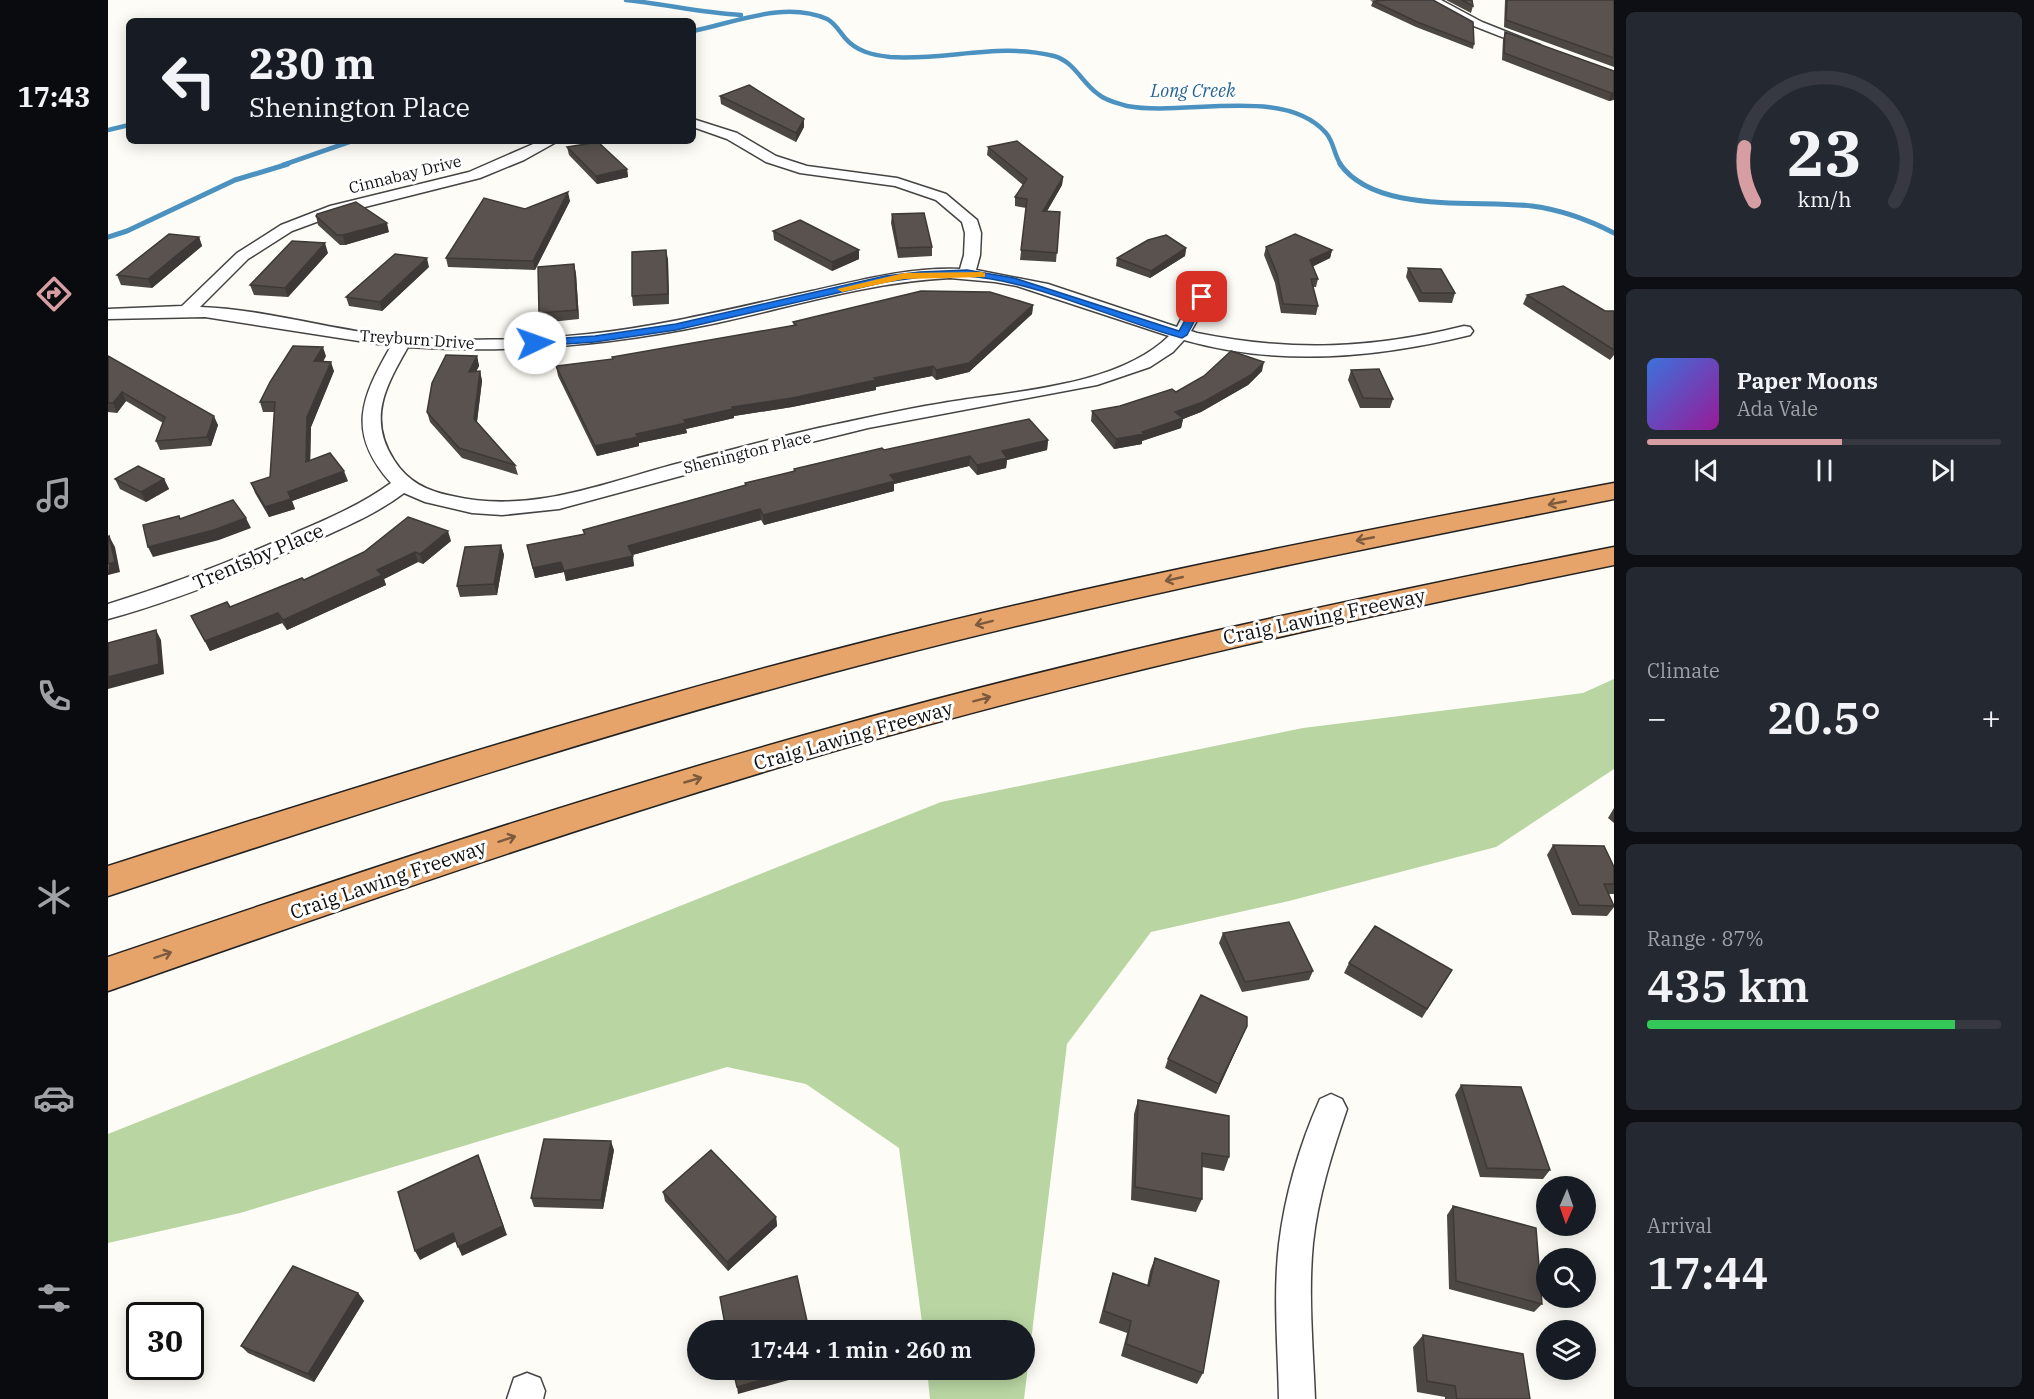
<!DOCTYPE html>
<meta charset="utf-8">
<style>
body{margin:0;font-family:"IBM Plex Serif",serif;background:#242831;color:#f1f3f6;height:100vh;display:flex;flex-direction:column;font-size:22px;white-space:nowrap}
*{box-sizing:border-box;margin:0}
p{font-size:20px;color:#9ea1a6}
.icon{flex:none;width:33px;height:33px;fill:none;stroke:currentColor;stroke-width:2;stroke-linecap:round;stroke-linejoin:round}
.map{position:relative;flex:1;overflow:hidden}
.panel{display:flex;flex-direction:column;gap:12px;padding:12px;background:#0d0f14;width:420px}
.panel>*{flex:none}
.hud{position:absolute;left:18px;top:18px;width:570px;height:126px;border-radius:9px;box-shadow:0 3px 15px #0003;background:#171b24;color:#f1f3f6;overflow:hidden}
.needle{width:39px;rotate:182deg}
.tools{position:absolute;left:1428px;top:1176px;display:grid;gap:12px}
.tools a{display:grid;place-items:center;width:60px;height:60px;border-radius:50%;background:#171b24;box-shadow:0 3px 15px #0003;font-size:30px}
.speed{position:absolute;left:18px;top:1302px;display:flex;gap:12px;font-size:30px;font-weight:700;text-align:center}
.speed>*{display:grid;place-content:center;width:78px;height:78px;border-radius:50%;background:#171b24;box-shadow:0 3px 15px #0003;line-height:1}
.speed .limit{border:3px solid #111;border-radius:9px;background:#fff;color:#111}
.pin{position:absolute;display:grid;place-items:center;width:51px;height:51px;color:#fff;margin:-26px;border-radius:12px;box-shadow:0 3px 9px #0006}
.me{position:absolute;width:66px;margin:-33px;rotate:87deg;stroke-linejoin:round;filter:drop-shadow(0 0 4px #0008)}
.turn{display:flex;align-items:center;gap:21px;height:126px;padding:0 24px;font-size:27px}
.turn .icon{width:78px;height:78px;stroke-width:2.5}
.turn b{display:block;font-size:42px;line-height:51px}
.big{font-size:45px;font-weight:600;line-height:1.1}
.panel .tile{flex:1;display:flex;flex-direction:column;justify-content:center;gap:9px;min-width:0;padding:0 21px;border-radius:9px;background:#242831}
.panel .dial{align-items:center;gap:0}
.dial svg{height:156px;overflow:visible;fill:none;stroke:#363941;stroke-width:7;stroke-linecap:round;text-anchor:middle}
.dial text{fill:#f1f3f6;stroke:none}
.song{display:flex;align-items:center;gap:18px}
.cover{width:72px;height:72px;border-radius:9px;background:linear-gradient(135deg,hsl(220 70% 55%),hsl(300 70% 35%))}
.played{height:6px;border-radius:3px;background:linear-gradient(90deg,#d69ea2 55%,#363941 55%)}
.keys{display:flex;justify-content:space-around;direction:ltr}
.heat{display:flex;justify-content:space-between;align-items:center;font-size:33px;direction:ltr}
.charge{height:9px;border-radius:4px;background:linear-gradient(90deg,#34c759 87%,#363941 0)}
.trip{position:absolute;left:579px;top:1320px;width:348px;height:60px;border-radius:30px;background:#171b24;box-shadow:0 3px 15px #0003;font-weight:600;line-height:60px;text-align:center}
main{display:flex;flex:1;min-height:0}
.dock{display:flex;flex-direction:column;width:108px;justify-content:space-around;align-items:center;background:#090b0e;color:#9ea1a6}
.dock .icon{width:42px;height:42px}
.dock .active{color:#d69ea2}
.dock b{font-size:27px;color:#f1f3f6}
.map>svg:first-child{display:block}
.forest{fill:#b9d6a2}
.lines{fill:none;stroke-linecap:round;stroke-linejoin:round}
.stream-far1{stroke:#4c92c1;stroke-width:4.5}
.stream{stroke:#4c92c1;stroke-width:5}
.street-casing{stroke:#444;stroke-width:3}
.highway-casing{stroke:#222;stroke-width:3}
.street{fill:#fff;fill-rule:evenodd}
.highway{fill:#e6a46b;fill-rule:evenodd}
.wall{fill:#4d4743}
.shaded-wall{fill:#3e3937}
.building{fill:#59524e;stroke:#3e3937;stroke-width:1.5}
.oneway{stroke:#7c5a3e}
.route{fill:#1a73e8;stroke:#114b97;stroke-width:1.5}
.slow{fill:#f59e0b}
.labels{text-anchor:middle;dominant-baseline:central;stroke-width:6;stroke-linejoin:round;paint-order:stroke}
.far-street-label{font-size:16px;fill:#111;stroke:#fff}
.far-water-label{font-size:18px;font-style:italic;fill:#256598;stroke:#fff}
.street-label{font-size:20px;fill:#111;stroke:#fff}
</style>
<main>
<nav class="dock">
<b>17:43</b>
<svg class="icon active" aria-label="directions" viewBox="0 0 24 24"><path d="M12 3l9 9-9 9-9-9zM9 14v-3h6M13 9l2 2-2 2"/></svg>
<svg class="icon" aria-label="music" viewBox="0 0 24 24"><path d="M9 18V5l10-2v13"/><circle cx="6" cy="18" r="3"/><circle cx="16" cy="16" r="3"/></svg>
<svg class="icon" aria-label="phone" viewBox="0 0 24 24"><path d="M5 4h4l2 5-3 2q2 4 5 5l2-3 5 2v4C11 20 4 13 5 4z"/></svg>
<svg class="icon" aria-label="climate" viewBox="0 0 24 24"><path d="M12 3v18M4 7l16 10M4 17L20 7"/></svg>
<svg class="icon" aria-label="car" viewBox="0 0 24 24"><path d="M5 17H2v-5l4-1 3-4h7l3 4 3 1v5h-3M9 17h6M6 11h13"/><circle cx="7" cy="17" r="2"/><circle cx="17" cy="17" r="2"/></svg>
<svg class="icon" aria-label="filters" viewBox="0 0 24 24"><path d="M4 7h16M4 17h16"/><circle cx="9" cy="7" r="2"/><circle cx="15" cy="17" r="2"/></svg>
</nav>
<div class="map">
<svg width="1506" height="1399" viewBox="0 0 1506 1399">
<rect width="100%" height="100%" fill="#fefcf6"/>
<path class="forest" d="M1506,679V769L1388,847L1181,901L1043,932L959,1044L916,1399H822L819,1370H916V1330H815L791,1148L698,1084L619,1067L132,1213L0,1243V1134L833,802L1195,728L1475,693Z"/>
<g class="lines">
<path class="stream-far1" d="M518,0C557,4 594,13 633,15
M585,31C626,23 677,0 719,19C727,23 731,31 737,38C749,52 765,55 782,57C837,61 892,42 946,56C967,62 973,82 990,94C998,101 1009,103 1019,106C1076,117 1176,85 1218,133C1226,142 1226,155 1233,165
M0,130L21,125
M175,165L244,141"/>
<path class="stream" d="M1232,164C1268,215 1369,199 1424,206C1454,210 1479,219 1506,233
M0,237L19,231L127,180L180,164"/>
<defs>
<path id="street" d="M1319,0H1333L1374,22L1432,45L1426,49L1422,48L1366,26Z
M585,119L629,133L668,156L699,166L789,178L838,194L869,220L873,233L872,255L868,270L940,284L1069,327L1095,277H1107L1109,280L1098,305L1083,331L1089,333C1182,352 1264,349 1356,326L1362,327L1365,331L1362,335C1268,358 1171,367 1076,340L1065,352L1042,367L989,385L760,428L639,458L451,509L394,515L364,513L317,502L296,493C267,515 234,528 202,543C137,572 69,600 0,619V604C65,584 128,560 189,532C222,518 254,504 283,483C238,433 253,398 283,346L97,317L0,319V309L74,306L129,253L173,225L222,206L361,172L432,141H450L416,160L372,178L233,213L184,231L140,259L92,307C151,309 209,326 267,334C337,342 411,341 481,334C556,326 630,307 704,291C753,280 802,267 852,269L856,255L857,233L854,222L828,200L787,186L692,173L658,162L619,139L585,127ZM842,278L887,282L909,286L1061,336C1009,387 904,391 835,403C791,410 749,420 706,429C658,440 611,453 564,465C491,485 420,514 344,496C319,491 300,482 286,460C259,418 278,386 300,347C403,354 504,345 604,324C683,307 761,282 842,278Z
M1223,1094L1234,1099L1239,1109C1224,1153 1210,1197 1205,1243C1200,1294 1205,1347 1207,1399H1171C1170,1348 1165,1295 1171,1244C1177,1194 1192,1144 1212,1099Z
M419,1373L432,1378L437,1391L435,1399H399L406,1378Z"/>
<path id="highway" d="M1506,483V499C1263,547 1019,596 779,658C516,726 258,811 0,896V866C258,784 517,702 780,636C1020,576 1263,529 1506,483Z
M1506,547V565C1246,618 987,676 733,749C485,821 243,906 0,991V957C243,875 486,793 733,725C988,654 1247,598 1506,547Z"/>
</defs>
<use href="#street" class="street-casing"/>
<use href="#highway" class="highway-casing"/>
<use href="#street" class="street"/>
<use href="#highway" class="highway"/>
</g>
<path class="wall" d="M1338,0H1364L1365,6L1363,13Z
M1397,0H1506V67L1396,27Z
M1265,1L1366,44L1365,49L1308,27L1263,6Z
M1397,32L1506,71V100L1501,101L1394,60L1395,39Z
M612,96L696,127L688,142L613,104Z
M459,147L519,169L520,177L489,184L461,155Z
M880,147L955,177L954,185L939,211L952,212L948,262L912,260L918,208L907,206V197L915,185L879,155Z
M462,201L427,270L340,267L338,258L417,209Z
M784,214L824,247V256L790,258L783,223Z
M208,216L281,232L237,245H232L210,225Z
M665,231L751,259L724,271L666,240Z
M91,237L94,246L44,288L13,285L9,275Z
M1158,247L1224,250L1222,258L1205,266L1210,279L1208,287H1205L1210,306L1208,315L1173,313L1167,283L1156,255Z
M1078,248L1077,256L1042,278L1008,266L1009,258Z
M220,253L180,297L146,295L142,285Z
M560,259L561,304L525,306L524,296Z
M466,264L468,274L471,319L433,323L431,313Z
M321,267L274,311L241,306L238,297Z
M1300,268L1347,293L1344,303L1311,302L1298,277Z
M1419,295L1497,311H1506V355L1502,360L1415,304Z
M925,305L924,314L861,372L828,380L824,376L768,387V390L684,407L626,416V418L578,429L579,433L531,443V446L489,456L450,376L448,366L504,359L686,326L685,322Z
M0,356L110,425L103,446L52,450L48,441L55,423L18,401L9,413L0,412Z
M218,356L215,362L226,371L203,427L202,460L240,481L184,501L187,509L161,517L147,493L143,483L162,477L166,412H155L152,402Z
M369,356L371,366L368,371H372L374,381L369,422L407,465L410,475L354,458L322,422L319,412Z
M1243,370L1285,399L1282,408H1252L1240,380Z
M1154,371L1140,385L1093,412L1075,419L1073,428L1034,441V444L1006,449L983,421L984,411L1012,406Z
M940,440L939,450L899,460L898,468L869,475L861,466L786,484V491L656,525L653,520L524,555L526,566L458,581L456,572L427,578L419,545L476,534L475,530L637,485V483L686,472V469L776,450Z
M7,479H56L61,489L38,502L12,489Z
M343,541L315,564L310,562L276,579L278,585L179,630L174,623L102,651L83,616L122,607L196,580Z
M393,545L396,555L389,595L352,597L349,586Z
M1506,808V823L1500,818Z
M1445,845L1506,867V894H1501L1506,907L1499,916L1464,915L1439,855Z
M1115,933L1205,971L1201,980L1134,992L1111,943Z
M1241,963L1344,970L1314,1018L1236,973Z
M1135,1035L1108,1094L1057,1068L1060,1059Z
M1353,1085L1442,1170L1435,1179L1372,1177L1347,1095Z
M1030,1100L1121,1157L1116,1171L1094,1167V1199L1088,1212L1023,1200L1026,1114Z
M506,1150L495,1209L426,1207L423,1198Z
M555,1192L668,1217L669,1226L620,1271L557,1201Z
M1345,1206L1434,1304L1426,1312L1341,1289L1339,1215Z
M1047,1258L1095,1373L1089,1384L1013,1356L1019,1333L991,1323L1001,1285L1005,1273L1039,1286L1042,1271Z
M250,1293L256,1301L206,1382L140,1353L133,1346Z
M1315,1335L1422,1399H1337V1397L1309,1392L1305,1347Z"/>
<path class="shaded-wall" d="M1503,93H1506V96L1504,100L1501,101Z
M696,119V127L688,142V133Z
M519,169L520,177L489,184L488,176Z
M955,177L954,185L934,220L935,211Z
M460,192L462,201L427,270L425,261Z
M279,223L281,232L237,245L235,235Z
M91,237L94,246L44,288L40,279Z
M217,243L220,253L180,297L177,288Z
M1078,248L1077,256L1042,278L1043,271Z
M558,250L560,259L561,304L560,294Z
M751,250V259L724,271V262Z
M1224,250L1222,258L1200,269L1202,260Z
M319,258L321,267L274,311L272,302Z
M466,264L468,274L471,319L469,310Z
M925,305L924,314L861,372L828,380V370Z
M215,347L218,356L209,371L206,361Z
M369,356L371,366L363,382L361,372Z
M223,362L226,371L203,427L202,472L198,462L199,417Z
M1156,362L1154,371L1140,385L1093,412L1075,419L1073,428L1034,441V444L1006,449L1008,439L1034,432Z
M825,366L824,376L768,387V390L684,407L626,416V418L578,429L579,433L531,443V446L489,456L487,446L624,407Z
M372,371L374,381L368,429L366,419Z
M14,392L18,401L9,413L5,403Z
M106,416L110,425L103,446L99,437Z
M940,440L939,450L899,460L898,468L869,475V465L894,451Z
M862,456L861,466L786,484V491L656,525L655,515L782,475Z
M236,471L240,481L184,501L187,509L161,517L157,507L180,492Z
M56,479L61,489L38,502L33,492Z
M652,509L653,520L521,556L520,546Z
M138,518L143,528L111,540L45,557L40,547Z
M340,531L343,541L315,564L312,554Z
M1,536L7,547L12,572L0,575Z
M393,545L396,555L389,595L386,584Z
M307,552L310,562L276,579L278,585L179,630L175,620L269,570Z
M525,556L526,566L458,581L456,571Z
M453,562L456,572L427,578L425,568Z
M170,613L174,623L102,651L97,641Z
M48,630L53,640L56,674L0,689V677Z
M1139,1026L1135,1035L1108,1094L1111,1084Z
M503,1141L506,1150L495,1209L493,1200Z
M370,1155L399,1235L354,1256L350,1247Z
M668,1217L669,1226L620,1271L619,1262Z
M345,1233L349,1241L312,1260L307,1251Z
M250,1293L256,1301L206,1382L200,1374Z
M687,1370L688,1378L630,1394L629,1387Z"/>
<path class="building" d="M1281,0H1325L1365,22L1366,44L1309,22L1265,1Z
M1354,0H1364L1365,6Z
M1399,0H1506V58L1398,20Z
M1397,32L1506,71V93H1503L1396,53Z
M641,85L696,119L688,133L612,96Z
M909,141L955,177L935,211L952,212L949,253L913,250L919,199L907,197L919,179L880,147Z
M490,142L519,169L488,176L459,147Z
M460,192L425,261L338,258L376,198L417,209Z
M248,202L279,223L235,235H229L208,216L209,214Z
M816,213L824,247L790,248L784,214Z
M692,220L751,250L724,262L665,231Z
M61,234L91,237L40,279L9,275Z
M1187,234L1224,250L1202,260L1210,279H1203L1210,306L1175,304L1169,274L1158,247Z
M1058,235L1078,248L1043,271L1009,258L1040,240Z
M184,241L217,243L177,288L142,285Z
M558,250L560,294L524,296V252Z
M287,254L319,258L272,302L238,297Z
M466,264L469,310L431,313L430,267Z
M1300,268L1333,269L1347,293H1314Z
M1455,286L1497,311H1506V350L1419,295Z
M813,291L882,292L925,305L861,363L828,370L825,366L766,378L768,380L684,398L624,407L625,409L576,420L578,423L528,434L530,437L487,446L448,366L505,359L504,357L688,325L685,322Z
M185,346L215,347L206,361L223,362L199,417L198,462L222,453L236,471L180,492L183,499L157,507L143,483L162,477L167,402H152L162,382Z
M1123,351L1156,362L1143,375L1095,402L1067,412L1075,418L1034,432L1036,434L1008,439L984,411L1012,406L1064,389L1068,392L1096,376Z
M338,355L369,356L361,372L372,371L366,419L407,465L351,448L319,412L324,383Z
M0,356L106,416L99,437L48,441L57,417L14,392L5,403H0Z
M1271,369L1285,399L1255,398L1243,370Z
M921,419L940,440L894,451L899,458L869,465L862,456L782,475L787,481L655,515L652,509L520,546L525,556L456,571L453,562L425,568L419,545L477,534L475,530L638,485L637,483L687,471L686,469L774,448L776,450Z
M30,466L56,479L33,492L7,479Z
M125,500L138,518L106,530L40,547L35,525L71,516L72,519Z
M300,517L340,531L312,554L307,552L269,570L274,575L175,620L170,613L97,641L83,616L119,602L122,607L194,578L196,580L256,552Z
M1,536L7,562L0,564V537Z
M393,545L386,584L349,586L357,547Z
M48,630L51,664L0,677V643Z
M1445,845L1496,846L1506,867V884H1496L1506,906L1471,905Z
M1181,922L1205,971L1137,982L1115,933Z
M1267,926L1344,970L1319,1009L1241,963Z
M1093,995L1139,1017V1026L1111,1084L1060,1059Z
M1353,1085L1413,1087L1442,1170L1379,1168Z
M1030,1100L1121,1116V1157L1094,1153V1199L1027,1187Z
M436,1139L503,1141L493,1200L423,1198Z
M603,1150L668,1217L619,1262L555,1192Z
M370,1155L395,1226L350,1247L345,1233L307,1251L290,1192Z
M1345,1206L1428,1228L1434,1304L1348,1281Z
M1047,1258L1111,1281L1095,1373L1018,1344L1023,1321L996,1311L1005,1273L1041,1286Z
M185,1266L250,1293L200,1374L133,1346Z
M689,1276L701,1330H618L612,1297Z
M1315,1335L1415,1354L1422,1399H1349L1347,1386L1319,1381Z
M625,1370H687L629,1387Z"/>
<defs><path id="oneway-shaft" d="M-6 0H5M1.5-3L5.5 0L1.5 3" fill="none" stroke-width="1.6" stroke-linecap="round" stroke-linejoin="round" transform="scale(1.5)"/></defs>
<g class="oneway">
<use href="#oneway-shaft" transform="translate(1449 503) rotate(169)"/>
<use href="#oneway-shaft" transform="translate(1257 539) rotate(169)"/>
<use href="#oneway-shaft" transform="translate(1066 579) rotate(167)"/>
<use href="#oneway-shaft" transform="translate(876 623) rotate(166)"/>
<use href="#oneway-shaft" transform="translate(874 699) rotate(-15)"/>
<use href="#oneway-shaft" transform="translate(585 780) rotate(-16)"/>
<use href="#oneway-shaft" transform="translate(399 839) rotate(-18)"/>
<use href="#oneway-shaft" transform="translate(55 955) rotate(-19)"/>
</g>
<path class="route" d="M859,270L906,278L1071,331L1091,295L1099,297L1079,335L1074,338C1006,320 929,281 859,276C832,274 804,278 777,282L568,330L487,342L427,346L422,343L427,340L487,336L568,324L777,276L812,272Z"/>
<path class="slow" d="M874,272L877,273V277L796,279L734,292L729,289L796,273Z"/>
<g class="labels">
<g class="far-street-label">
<text transform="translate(297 174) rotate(-14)">Cinnabay Drive</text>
<text transform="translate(309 339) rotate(4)">Treyburn Drive</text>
<text transform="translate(639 452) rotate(-14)">Shenington Place</text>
</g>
<g class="far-water-label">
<text x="1085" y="90">Long Creek</text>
</g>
<g class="street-label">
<text transform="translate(150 556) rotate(-23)">Trentsby Place</text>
<text transform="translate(1216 616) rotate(-12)">Craig Lawing Freeway</text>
<text transform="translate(745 735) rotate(-16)">Craig Lawing Freeway</text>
<text transform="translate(280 879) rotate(-19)">Craig Lawing Freeway</text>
</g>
</g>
</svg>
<div class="tools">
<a><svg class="needle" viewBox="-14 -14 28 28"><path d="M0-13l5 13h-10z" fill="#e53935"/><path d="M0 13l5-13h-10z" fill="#9ea1a6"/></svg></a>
<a><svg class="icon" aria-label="search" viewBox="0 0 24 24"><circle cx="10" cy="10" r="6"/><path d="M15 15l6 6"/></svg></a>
<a><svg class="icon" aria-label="layers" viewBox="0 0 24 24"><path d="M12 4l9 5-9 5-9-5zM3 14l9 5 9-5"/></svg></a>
</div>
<div class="speed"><div class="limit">30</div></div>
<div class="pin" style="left:1094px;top:297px;background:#d93025"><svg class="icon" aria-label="arrive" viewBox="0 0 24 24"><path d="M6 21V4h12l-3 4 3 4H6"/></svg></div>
<svg class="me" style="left:427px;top:343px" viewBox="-20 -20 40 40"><circle r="19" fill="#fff"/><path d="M0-13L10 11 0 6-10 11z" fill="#1a73e8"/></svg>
<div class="trip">17:44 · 1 min · 260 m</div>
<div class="hud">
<div class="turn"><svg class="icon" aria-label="left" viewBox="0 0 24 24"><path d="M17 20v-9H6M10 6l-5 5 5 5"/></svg><div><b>230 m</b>Shenington Place</div></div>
</div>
</div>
<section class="panel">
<div class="tile dial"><svg viewBox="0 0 100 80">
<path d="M14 69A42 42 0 1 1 86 69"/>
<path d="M14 69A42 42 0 0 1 9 41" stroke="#d69ea2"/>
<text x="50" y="56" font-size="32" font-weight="700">23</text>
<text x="50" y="72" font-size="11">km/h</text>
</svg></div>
<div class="tile">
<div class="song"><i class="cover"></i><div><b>Paper Moons</b><p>Ada Vale</p></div></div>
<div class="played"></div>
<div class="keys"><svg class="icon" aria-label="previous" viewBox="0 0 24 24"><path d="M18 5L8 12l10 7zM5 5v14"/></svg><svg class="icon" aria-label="pause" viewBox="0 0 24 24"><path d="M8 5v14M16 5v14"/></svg><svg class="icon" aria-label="next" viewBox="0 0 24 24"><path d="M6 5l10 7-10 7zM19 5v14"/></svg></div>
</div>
<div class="tile"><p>Climate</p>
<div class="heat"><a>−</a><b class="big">20.5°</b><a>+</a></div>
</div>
<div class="tile"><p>Range · 87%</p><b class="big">435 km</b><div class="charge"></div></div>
<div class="tile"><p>Arrival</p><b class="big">17:44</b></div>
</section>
</main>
